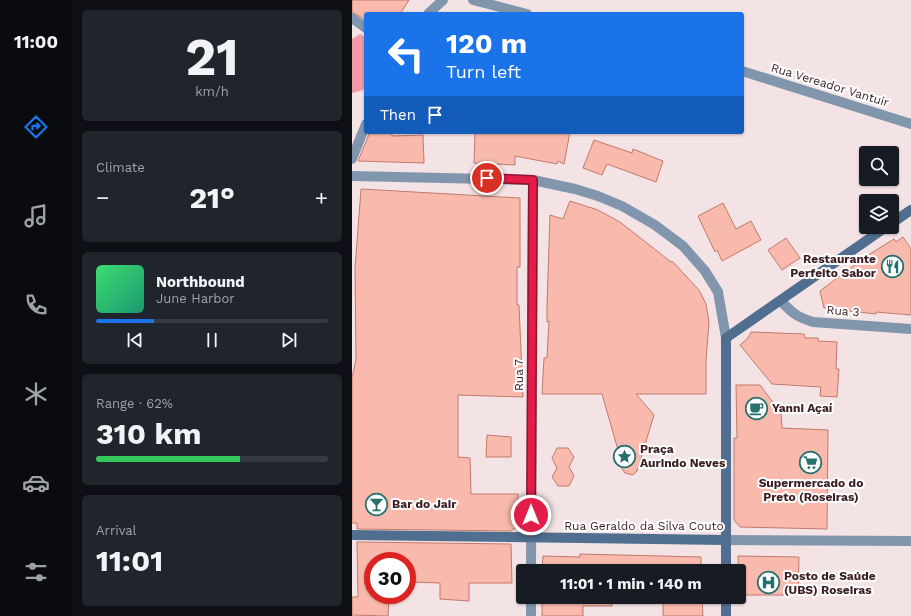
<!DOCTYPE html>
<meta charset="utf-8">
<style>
body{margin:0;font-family:"Work Sans",sans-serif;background:#20242c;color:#f1f3f6;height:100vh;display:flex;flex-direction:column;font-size:15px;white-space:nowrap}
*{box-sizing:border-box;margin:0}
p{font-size:13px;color:#9ea1a6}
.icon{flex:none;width:22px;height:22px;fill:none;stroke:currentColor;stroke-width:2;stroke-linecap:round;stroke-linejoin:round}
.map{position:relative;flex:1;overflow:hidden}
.side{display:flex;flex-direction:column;gap:10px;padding:10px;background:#0d0f14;width:280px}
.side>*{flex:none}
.banner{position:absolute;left:12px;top:12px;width:380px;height:122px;border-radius:4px;box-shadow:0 1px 3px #0004;background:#1a73e8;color:#fff;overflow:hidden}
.fabs{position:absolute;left:507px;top:146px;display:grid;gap:8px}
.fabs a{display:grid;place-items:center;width:40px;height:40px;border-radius:4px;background:#171b24;box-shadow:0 1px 3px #0004;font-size:20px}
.speed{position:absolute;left:12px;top:552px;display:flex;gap:8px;font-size:20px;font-weight:700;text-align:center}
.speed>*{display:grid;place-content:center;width:52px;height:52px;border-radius:50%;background:#171b24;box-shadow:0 1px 3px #0004;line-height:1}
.speed .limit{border:6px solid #d22;background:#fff;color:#111}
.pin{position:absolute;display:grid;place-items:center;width:34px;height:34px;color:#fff;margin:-17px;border:2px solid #fff;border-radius:50%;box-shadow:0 1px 4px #0007}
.me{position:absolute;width:44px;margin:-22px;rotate:0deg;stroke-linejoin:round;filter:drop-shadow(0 0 3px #0008)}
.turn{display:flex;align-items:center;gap:14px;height:84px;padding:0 16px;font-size:18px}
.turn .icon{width:52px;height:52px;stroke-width:2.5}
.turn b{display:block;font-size:28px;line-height:34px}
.then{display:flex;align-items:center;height:38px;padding:0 16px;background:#0003;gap:8px;font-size:15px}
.big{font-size:30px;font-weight:700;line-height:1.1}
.side .widget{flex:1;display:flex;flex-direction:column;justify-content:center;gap:6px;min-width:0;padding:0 14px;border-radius:6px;background:#20242c}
.side .dial{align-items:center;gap:0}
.dial b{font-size:52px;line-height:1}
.song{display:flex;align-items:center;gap:12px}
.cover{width:48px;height:48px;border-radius:6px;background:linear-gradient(135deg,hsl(140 70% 55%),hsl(160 70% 35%))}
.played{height:4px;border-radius:2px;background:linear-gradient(90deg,#1a73e8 25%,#363941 25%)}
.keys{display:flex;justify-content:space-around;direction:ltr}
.heat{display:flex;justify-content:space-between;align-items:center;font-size:22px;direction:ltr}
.charge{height:6px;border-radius:3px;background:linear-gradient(90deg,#34c759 62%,#363941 0)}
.trip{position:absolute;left:164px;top:564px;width:230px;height:40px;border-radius:4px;background:#171b24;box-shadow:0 1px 3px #0004;font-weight:700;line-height:40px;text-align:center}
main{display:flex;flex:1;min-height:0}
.tabs{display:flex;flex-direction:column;width:72px;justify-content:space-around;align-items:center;background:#090b0e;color:#9ea1a6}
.tabs .icon{width:28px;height:28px}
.tabs .active{color:#1a73e8}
.tabs b{font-size:18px;color:#f1f3f6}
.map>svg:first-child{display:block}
.green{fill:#f29aa5}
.building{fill:#f9baad;stroke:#c1796a}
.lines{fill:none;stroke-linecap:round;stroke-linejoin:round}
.street{stroke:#8196ad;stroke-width:10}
.secondary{stroke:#506e90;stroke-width:10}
.route-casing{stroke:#92132f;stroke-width:10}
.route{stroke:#e11d48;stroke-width:7}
.labels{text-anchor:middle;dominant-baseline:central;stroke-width:4;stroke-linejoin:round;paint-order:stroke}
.street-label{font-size:12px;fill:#3b1d22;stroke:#fff}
.poi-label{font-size:12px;font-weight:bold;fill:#3b1d22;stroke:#fff;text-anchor:start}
</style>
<main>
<nav class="tabs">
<b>11:00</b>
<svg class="icon active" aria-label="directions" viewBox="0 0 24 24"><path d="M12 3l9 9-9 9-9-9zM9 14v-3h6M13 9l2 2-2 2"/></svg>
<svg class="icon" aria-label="music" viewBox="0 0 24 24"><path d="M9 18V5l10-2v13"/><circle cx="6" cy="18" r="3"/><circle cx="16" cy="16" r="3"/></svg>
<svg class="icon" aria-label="phone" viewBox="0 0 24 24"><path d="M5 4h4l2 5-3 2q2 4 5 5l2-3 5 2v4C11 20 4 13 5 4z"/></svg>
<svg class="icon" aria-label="climate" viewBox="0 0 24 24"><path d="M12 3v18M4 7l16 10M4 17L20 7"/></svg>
<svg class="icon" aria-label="car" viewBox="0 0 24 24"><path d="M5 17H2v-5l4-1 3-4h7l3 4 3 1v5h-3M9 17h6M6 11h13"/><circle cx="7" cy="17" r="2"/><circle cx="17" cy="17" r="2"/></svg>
<svg class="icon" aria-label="filters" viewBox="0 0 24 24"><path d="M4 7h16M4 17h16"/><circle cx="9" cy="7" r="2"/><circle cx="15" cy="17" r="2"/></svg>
</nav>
<section class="side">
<div class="widget dial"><b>21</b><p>km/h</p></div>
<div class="widget"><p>Climate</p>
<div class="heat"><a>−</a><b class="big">21°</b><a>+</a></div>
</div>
<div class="widget">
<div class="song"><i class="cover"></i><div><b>Northbound</b><p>June Harbor</p></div></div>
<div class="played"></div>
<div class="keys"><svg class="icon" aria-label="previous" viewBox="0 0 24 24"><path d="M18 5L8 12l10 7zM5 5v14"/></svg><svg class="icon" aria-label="pause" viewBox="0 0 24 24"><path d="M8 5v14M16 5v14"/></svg><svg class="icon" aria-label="next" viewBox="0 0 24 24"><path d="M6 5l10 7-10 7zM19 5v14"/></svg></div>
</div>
<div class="widget"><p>Range · 62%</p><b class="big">310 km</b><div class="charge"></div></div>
<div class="widget"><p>Arrival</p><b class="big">11:01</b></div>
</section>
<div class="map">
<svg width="559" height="616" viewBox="0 0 559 616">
<rect width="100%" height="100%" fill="#f4e3e4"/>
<path class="green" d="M8,34L14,38V85L11,90L0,93V39Z"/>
<path class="building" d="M0,0H57L48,14H14V20L0,12Z
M18,132H40V136L71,135L72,163L6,161Z
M123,132H218L212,164L206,161L205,164L163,156V165L122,163Z
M242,140L280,153L281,149L311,161L304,182L255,164L250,175L231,168Z
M9,189L168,198V267H165V305H167L171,397L106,395V457L118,458L119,494H166V526L159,531L5,529V523H0V378L4,359L3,268Z
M218,201L246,210L268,222L319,262L320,261L347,290L354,304L357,322L354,360V394H284L302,415L286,468L285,471L281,475L273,473L270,469V464L250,394H190L192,358H195L197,321L195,322V305L198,215L211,219Z
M371,203L384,229L399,221L409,240L370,261L365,250L363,252L346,216Z
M551,237L559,249V315L524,312V314L472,308L468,291L513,257L542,239L544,242Z
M434,238L448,258L430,270L416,250Z
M399,332L452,334L453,338H466V341L485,342L484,369H487L485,397L468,396L469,387L420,384L388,345L396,338Z
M384,385H408L429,413L430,428L476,430L475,529L388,527L382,520V438H385Z
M135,435L159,437V457H134Z
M205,448H216L222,457L217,467L222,476L217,486H206L200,477L205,468L200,458Z
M5,542L159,544L160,583H117V601L88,599V583L55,582V561H21V595H37L36,616L0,615V597H6Z
M228,554L349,557V571H190L191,556L228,557Z
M386,556L447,557L446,595H387Z
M190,597H260V606H231V616H190Z
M261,597H350L351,616H311V599Z"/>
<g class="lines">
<path class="street" d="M121,0L175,14
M76,14L91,0
M0,18L14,28
M390,71L559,124
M0,159L14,124
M0,176L181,180L223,189L246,196L270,206L303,225L331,246L353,271L366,292L374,338
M429,301C440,313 445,317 461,322L559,329
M374,540L559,541
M179,571L181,180
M179,616V597"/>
<path class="secondary" d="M540,223L559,210
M0,535L374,540
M374,571V338L534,227
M374,597V616"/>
</g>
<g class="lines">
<defs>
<path id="route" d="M135,178L181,180L179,515"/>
</defs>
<use href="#route" class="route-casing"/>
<use href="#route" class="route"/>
</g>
<defs>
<symbol id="restaurant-ring" viewBox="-11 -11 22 22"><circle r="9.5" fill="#fff" stroke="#26716e" stroke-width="1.5"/><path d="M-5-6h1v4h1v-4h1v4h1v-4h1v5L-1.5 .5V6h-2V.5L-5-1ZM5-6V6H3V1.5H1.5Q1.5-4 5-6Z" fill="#26716e"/></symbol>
<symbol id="cafe-ring" viewBox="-11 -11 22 22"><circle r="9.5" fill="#fff" stroke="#26716e" stroke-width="1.5"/><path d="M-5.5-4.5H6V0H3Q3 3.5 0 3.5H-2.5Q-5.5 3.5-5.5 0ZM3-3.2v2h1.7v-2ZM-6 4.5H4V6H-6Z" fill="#26716e"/></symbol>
<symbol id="sight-ring" viewBox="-11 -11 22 22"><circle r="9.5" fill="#fff" stroke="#26716e" stroke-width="1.5"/><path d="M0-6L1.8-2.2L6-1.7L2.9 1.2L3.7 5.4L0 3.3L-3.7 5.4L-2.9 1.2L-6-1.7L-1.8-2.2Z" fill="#26716e"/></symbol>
<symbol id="supermarket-ring" viewBox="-11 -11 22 22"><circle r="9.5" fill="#fff" stroke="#26716e" stroke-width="1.5"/><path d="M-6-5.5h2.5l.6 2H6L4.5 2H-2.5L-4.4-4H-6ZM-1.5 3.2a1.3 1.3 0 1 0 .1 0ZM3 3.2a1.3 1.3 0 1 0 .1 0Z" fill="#26716e"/></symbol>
<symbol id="bar-ring" viewBox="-11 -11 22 22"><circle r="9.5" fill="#fff" stroke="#26716e" stroke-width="1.5"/><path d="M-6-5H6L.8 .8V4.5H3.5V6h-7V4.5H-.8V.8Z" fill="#26716e"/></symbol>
<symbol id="hospital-ring" viewBox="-11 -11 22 22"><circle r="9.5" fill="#fff" stroke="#26716e" stroke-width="1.5"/><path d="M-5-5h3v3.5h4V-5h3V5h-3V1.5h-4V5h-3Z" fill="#26716e"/></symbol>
</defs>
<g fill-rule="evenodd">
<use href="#restaurant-ring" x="528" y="254" width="25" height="25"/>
<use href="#cafe-ring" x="392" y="396" width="25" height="25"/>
<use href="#sight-ring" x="260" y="444" width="25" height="25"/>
<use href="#supermarket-ring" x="446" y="450" width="25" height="25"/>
<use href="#bar-ring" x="12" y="492" width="25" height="25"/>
<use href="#hospital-ring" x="404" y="570" width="25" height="25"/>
</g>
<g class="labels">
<g class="street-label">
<text transform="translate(478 85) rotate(17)">Rua Vereador Vantuir</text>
<text transform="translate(491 311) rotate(4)">Rua 3</text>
<text transform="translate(167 375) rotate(-90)">Rua 7</text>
<text x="292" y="526">Rua Geraldo da Silva Couto</text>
</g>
<g class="poi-label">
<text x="524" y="259" text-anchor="end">Restaurante<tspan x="524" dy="14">Perfeito Sabor</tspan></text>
<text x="420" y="408">Yanni Açaí</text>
<text x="288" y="449">Praça<tspan x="288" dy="14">Aurindo Neves</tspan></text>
<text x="459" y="483" text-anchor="middle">Supermercado do<tspan x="459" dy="14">Preto (Roseiras)</tspan></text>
<text x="40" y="504">Bar do Jair</text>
<text x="432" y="576">Posto de Saúde<tspan x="432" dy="14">(UBS) Roseiras</tspan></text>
</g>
</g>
</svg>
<div class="fabs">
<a><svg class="icon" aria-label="search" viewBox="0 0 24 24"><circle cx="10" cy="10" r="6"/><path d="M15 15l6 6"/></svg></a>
<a><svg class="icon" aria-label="layers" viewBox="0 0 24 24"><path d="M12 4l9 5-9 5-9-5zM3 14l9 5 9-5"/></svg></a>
</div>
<div class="speed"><div class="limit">30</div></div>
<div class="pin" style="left:135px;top:178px;background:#d93025"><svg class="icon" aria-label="arrive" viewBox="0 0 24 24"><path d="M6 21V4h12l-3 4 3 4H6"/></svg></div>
<svg class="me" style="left:179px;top:515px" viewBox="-20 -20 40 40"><circle r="17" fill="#e11d48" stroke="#fff" stroke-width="3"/><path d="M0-11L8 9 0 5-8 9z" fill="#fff"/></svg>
<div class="trip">11:01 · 1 min · 140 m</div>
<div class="banner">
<div class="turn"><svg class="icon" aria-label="left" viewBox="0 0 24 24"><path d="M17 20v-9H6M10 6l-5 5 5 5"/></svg><div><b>120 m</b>Turn left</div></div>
<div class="then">Then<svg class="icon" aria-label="arrive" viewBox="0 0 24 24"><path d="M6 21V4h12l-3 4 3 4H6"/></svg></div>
</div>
</div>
</main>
